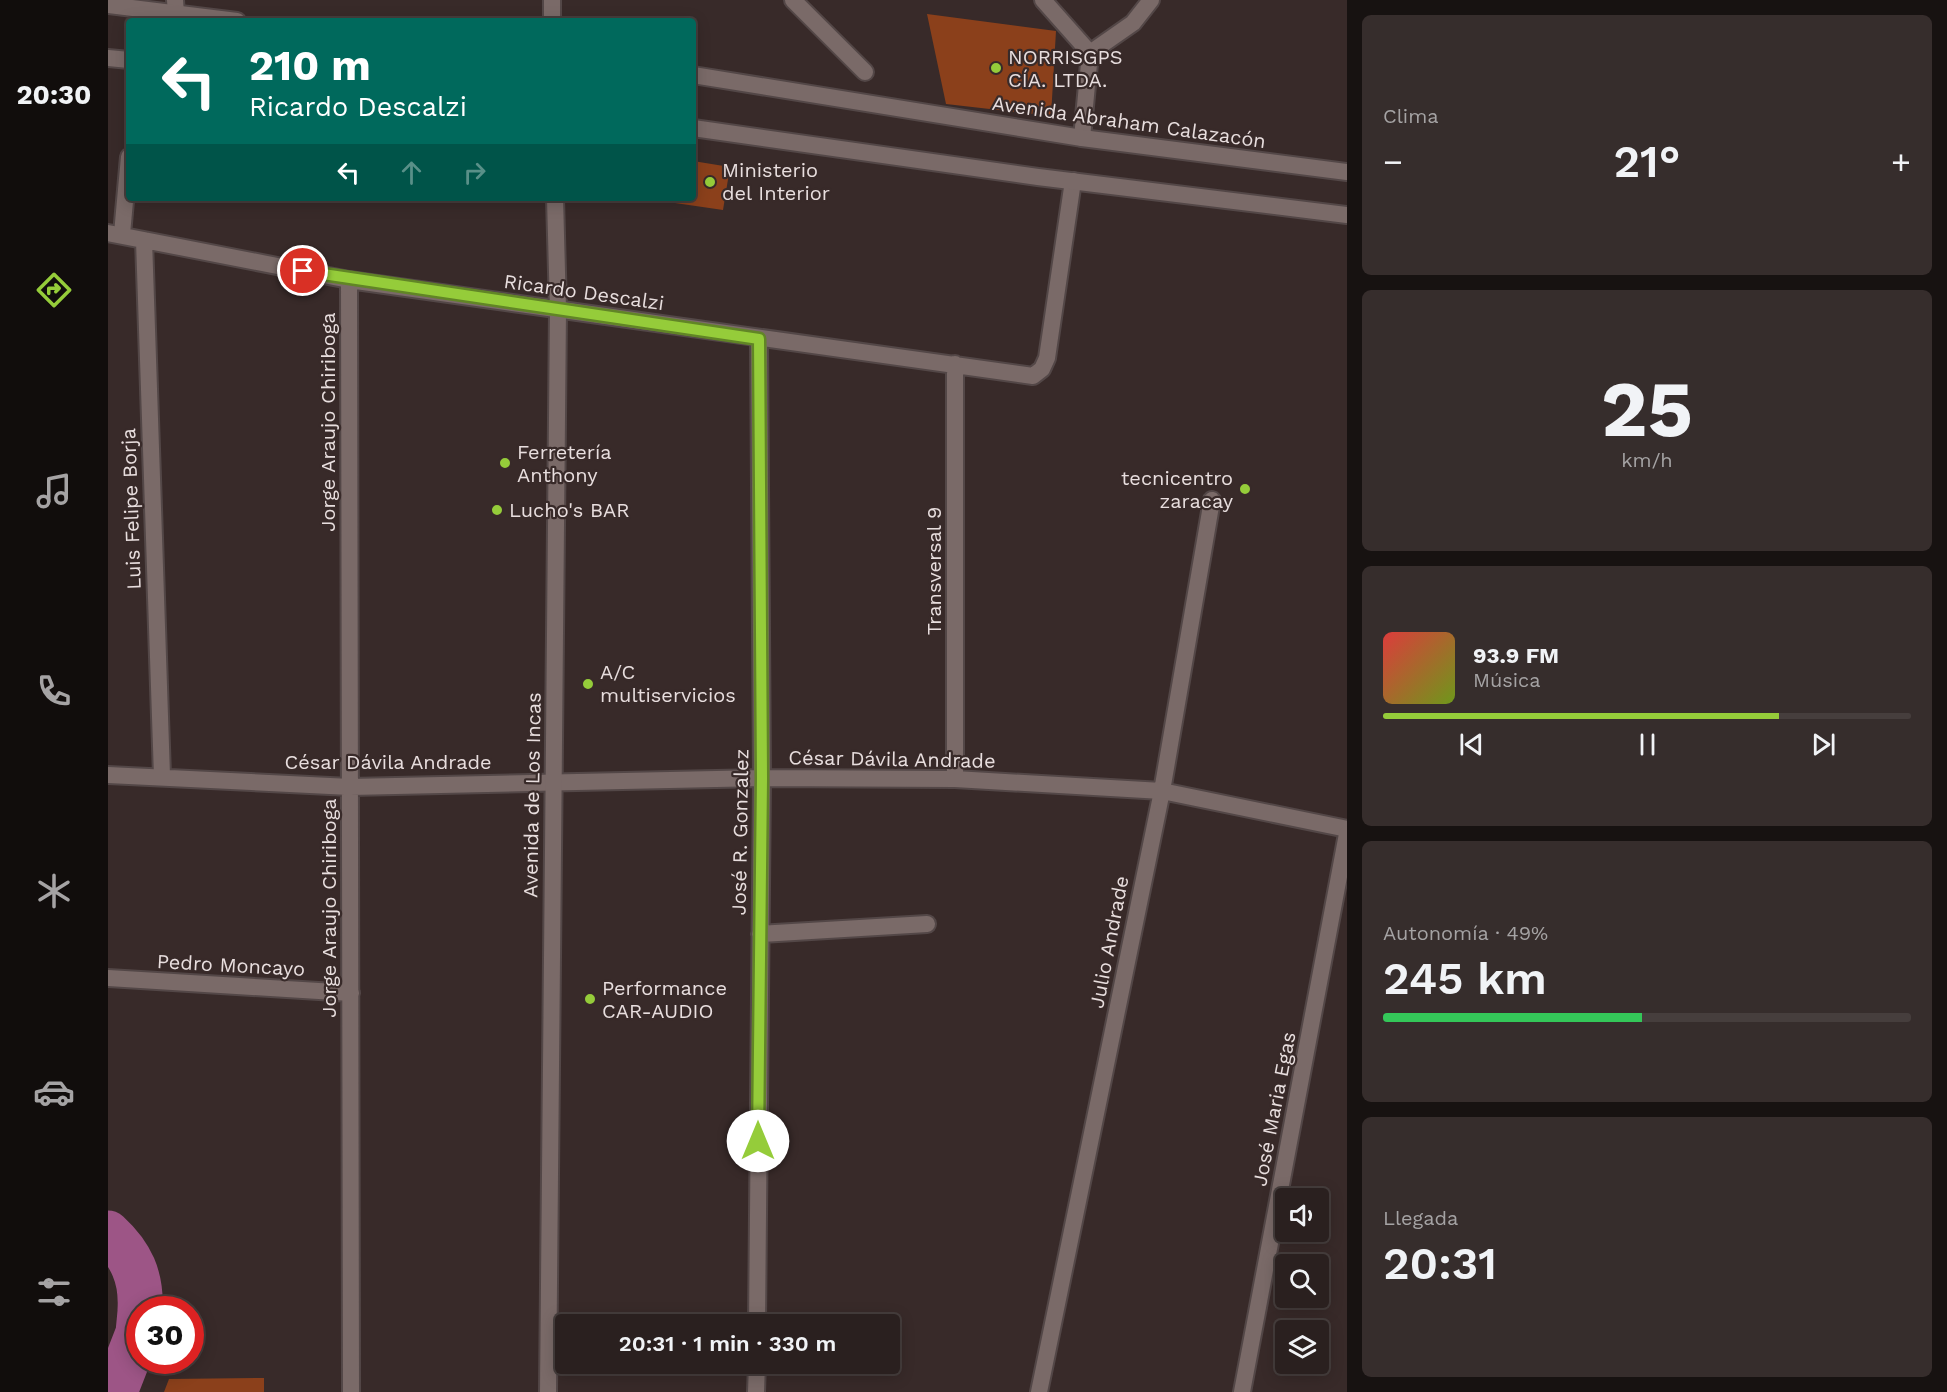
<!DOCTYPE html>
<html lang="es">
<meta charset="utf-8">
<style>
body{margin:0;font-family:"Work Sans",sans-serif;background:#362d2c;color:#f1f3f6;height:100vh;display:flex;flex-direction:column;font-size:22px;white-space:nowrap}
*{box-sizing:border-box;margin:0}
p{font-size:20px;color:#a5a3a4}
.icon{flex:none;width:33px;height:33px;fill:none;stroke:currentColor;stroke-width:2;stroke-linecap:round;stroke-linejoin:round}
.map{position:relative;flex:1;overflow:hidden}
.side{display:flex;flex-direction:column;gap:15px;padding:15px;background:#171211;width:600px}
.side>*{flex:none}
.top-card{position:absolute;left:18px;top:18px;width:570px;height:183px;border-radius:6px;box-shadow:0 3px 15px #0003,0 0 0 2px #463e3d;background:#00695c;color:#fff;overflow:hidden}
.controls{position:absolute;left:1167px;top:1188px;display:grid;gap:12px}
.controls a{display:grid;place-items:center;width:54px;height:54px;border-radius:6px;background:#2a201f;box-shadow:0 3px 15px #0003,0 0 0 2px #463e3d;font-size:30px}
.speed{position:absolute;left:18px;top:1296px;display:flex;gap:12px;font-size:30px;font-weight:700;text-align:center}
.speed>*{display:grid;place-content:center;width:78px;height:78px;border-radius:50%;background:#2a201f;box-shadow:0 3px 15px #0003,0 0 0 2px #463e3d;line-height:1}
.speed .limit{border:9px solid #d22;background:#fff;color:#111}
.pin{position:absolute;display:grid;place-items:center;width:51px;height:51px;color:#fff;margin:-26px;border:3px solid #fff;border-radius:50%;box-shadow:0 2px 6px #0007}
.me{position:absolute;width:66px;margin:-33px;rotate:0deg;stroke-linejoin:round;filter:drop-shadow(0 0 4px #0008)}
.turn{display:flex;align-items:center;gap:21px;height:126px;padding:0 24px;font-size:27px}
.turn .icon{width:78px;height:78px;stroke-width:2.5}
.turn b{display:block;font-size:42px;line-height:51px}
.lanes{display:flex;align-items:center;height:57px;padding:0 24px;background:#0003;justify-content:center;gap:30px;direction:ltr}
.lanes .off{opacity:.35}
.big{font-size:45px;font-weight:600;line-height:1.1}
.side .widget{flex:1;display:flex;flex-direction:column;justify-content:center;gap:9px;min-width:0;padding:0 21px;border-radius:9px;background:#362d2c}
.side .dial{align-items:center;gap:0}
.dial b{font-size:78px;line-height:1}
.song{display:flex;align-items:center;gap:18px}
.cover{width:72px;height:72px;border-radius:9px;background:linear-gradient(135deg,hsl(0 70% 55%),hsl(80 70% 35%))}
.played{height:6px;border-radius:3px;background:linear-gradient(90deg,#95cc3a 75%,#463e3d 75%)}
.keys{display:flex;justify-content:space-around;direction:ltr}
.heat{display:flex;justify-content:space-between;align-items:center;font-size:33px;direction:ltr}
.charge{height:9px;border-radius:4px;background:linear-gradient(90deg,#34c759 49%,#463e3d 0)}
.trip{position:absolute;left:447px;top:1314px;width:345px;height:60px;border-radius:6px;background:#2a201f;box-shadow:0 3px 15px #0003,0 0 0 2px #463e3d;font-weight:600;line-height:60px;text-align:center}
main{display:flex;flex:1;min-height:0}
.menu{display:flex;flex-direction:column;width:108px;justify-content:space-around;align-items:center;background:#110d0c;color:#a5a3a4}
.menu .icon{width:42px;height:42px}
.menu .current{color:#95cc3a}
.menu b{font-size:27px;color:#f1f3f6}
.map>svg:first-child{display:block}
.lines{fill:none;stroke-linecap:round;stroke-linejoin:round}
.river{stroke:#9d5586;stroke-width:45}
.building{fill:#8b401b}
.minor-casing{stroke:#534747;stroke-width:20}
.tertiary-casing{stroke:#534747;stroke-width:20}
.secondary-casing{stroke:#534747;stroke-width:20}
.minor{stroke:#7a6a68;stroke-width:16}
.tertiary{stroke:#7a6a68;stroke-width:16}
.secondary{stroke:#7a6a68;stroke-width:16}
.route-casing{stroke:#618526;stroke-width:15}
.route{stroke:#95cc3a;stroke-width:10}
.poi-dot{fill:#95cc3a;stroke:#382a29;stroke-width:2}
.labels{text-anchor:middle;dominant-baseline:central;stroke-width:4.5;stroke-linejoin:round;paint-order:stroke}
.poi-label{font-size:20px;fill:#e8dede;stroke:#382a29;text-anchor:start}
.street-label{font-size:20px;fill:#e8dede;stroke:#382a29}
</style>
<main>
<nav class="menu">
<b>20:30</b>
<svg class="icon current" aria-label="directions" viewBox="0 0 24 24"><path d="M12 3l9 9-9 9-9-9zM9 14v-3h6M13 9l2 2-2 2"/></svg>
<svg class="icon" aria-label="music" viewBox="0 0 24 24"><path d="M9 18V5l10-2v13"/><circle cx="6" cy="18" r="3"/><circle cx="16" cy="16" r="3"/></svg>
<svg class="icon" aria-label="phone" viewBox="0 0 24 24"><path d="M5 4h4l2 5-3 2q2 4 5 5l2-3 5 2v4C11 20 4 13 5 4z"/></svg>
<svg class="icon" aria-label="climate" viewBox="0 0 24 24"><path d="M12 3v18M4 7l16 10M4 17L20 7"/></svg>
<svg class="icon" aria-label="car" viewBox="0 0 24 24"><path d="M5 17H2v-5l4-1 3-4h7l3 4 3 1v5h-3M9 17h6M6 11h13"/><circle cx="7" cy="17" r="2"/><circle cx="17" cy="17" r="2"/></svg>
<svg class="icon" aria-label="filters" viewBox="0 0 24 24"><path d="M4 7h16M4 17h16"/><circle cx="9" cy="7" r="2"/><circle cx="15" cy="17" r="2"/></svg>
</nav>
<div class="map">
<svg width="1239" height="1392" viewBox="0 0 1239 1392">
<rect width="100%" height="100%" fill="#382a29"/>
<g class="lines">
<path class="river" d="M0,1233C23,1254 34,1277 32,1310
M7,1392L30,1333L32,1312"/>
</g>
<path class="building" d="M819,14L948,31L943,116L838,104Z
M585,161L622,167L615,210L567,203L568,198H585Z
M156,1378V1392H56L61,1379Z"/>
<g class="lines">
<defs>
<path id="minor" d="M67,0L68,14
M444,0V21
M685,0L757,72
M935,0L982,53L974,138
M982,53L1025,23L1043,0
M0,233L241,280L925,376L934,369L939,358L965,181
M14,234L21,157
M36,240L54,776
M241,280L243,1392
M847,364V779
M0,775L242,787L654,778L847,779L1054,791L1239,829
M652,934L819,924
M0,978L243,993
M649,1324L654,778L651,339
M648,1392L649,1364
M931,1392L1054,791L1104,500"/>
<path id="tertiary" d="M440,1392L450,309L447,198
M1134,1392L1239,834"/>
<path id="secondary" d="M0,5L129,21
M0,58L21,60
M585,75L974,138L1239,172
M585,128L930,177L1239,215"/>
</defs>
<use href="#minor" class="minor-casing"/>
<use href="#tertiary" class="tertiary-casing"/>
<use href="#secondary" class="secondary-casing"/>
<use href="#minor" class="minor"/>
<use href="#tertiary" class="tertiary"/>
<use href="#secondary" class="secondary"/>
</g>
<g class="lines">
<defs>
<path id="route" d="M195,271L651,339L654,778L650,1141"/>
</defs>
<use href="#route" class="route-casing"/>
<use href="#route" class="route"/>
</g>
<g class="poi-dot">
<circle cx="888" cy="68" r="6"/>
<circle cx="602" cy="182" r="6"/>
<circle cx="397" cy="463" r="6"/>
<circle cx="1137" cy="489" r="6"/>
<circle cx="389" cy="510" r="6"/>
<circle cx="480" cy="684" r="6"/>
<circle cx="482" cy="999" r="6"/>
</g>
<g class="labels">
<g class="poi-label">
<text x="900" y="57">NORRISGPS<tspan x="900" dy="23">CÍA. LTDA.</tspan></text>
<text x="614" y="170">Ministerio<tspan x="614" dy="23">del Interior</tspan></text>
<text x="409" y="452">Ferretería<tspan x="409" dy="23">Anthony</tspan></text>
<text x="1125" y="478" text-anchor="end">tecnicentro<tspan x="1125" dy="23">zaracay</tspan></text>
<text x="401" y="510">Lucho's BAR</text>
<text x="492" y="672">A/C<tspan x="492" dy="23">multiservicios</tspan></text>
<text x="494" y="988">Performance<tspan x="494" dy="23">CAR-AUDIO</tspan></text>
</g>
<g class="street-label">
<text transform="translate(1021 122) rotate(8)">Avenida Abraham Calazacón</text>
<text transform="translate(476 292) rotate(8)">Ricardo Descalzi</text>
<text transform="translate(220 422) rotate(-90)">Jorge Araujo Chiriboga</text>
<text transform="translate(23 509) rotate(-92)">Luis Felipe Borja</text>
<text transform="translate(826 571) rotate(-90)">Transversal 9</text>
<text transform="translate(784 759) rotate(1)">César Dávila Andrade</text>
<text x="280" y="762">César Dávila Andrade</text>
<text transform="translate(424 795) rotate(-89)">Avenida de Los Incas</text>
<text transform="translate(632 832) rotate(-89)">José R. Gonzalez</text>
<text transform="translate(221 908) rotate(-90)">Jorge Araujo Chiriboga</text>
<text transform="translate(1001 942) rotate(-79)">Julio Andrade</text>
<text transform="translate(123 965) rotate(3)">Pedro Moncayo</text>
<text transform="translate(1166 1109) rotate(-79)">José Maria Egas</text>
</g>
</g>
</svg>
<div class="controls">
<a><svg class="icon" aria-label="sound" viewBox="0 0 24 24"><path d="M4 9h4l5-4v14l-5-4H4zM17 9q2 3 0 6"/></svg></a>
<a><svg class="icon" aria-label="search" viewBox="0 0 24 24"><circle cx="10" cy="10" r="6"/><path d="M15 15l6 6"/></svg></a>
<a><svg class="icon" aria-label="layers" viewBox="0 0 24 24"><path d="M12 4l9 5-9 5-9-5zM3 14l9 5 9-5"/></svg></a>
</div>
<div class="speed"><div class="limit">30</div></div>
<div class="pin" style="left:195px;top:271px;background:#d93025"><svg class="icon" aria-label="arrive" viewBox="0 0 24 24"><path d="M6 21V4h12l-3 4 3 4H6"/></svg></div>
<svg class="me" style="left:650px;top:1141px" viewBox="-20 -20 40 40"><circle r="19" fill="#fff"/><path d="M0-13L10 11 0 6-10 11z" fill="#95cc3a"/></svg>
<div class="trip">20:31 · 1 min · 330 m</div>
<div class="top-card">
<div class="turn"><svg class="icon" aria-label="left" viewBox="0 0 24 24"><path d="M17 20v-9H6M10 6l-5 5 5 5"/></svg><div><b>210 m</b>Ricardo Descalzi</div></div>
<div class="lanes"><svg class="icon" aria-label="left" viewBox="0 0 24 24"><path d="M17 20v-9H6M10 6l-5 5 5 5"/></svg><svg class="icon off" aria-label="ahead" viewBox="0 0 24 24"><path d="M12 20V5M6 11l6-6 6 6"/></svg><svg class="icon off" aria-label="right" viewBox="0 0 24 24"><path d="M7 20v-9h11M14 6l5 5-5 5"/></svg></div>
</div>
</div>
<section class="side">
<div class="widget"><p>Clima</p>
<div class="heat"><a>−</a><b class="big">21°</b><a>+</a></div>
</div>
<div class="widget dial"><b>25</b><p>km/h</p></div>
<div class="widget">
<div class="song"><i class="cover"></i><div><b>93.9 FM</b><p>Música</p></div></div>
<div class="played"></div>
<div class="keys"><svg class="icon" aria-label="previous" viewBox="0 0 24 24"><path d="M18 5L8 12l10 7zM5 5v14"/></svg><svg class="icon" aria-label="pause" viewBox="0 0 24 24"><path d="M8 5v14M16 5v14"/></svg><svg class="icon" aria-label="next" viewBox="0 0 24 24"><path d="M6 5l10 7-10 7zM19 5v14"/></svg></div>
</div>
<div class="widget"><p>Autonomía · 49%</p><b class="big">245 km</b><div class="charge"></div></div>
<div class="widget"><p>Llegada</p><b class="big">20:31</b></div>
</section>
</main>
